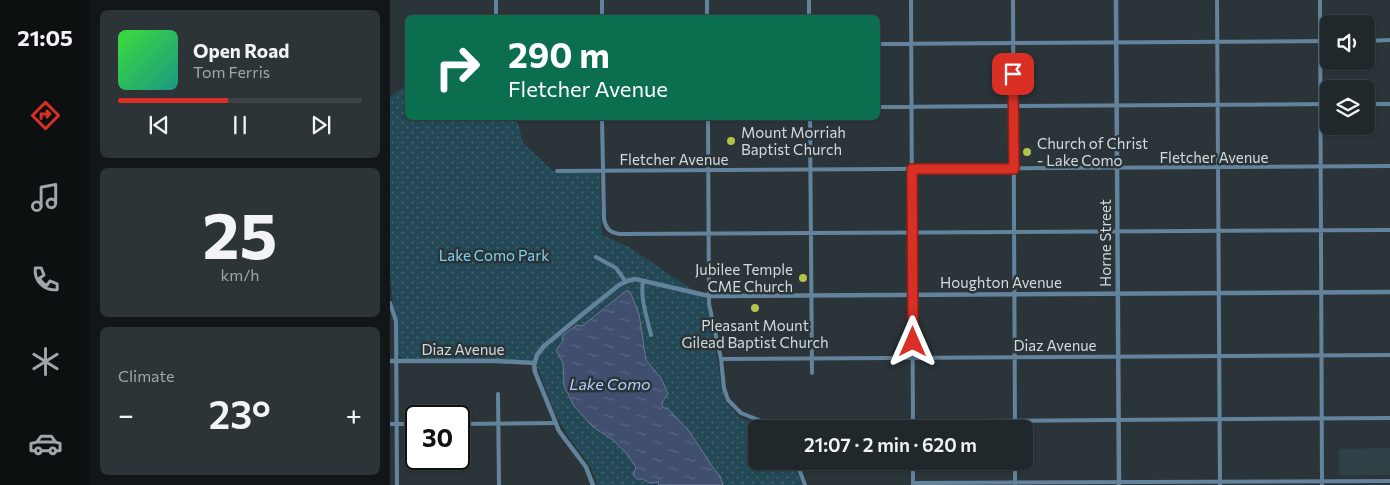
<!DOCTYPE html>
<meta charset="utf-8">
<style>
body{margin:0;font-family:Commissioner,sans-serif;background:#2d3437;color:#f1f3f6;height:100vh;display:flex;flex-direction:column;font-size:19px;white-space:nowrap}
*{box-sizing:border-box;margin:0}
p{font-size:16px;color:#a2a6a9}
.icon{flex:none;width:28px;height:28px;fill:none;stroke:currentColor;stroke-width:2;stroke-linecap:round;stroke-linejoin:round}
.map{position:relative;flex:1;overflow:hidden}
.drawer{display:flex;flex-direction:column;gap:10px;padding:10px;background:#121618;width:300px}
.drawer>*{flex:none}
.top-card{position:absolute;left:15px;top:15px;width:475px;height:105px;border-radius:8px;box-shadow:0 1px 4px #0004,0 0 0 1px #3d4447;background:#0b6e4f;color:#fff;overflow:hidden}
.fabs{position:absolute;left:930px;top:15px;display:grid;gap:10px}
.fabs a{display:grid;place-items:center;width:55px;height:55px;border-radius:8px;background:#20282b;box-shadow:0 1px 4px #0004,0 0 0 1px #3d4447;font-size:25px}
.speed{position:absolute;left:15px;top:405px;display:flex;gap:10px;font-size:25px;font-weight:700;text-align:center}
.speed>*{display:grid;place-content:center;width:65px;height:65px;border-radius:50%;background:#20282b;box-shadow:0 1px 4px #0004,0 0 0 1px #3d4447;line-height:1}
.speed .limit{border:2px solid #111;border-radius:8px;background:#fff;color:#111}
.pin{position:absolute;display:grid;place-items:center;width:42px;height:42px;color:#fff;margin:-21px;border-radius:10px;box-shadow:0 2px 8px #0006}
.me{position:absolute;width:55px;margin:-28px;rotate:0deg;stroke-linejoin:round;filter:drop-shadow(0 0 4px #0008)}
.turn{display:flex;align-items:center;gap:18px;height:105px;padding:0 20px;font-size:22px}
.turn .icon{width:65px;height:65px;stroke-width:2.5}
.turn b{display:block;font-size:35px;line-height:42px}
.big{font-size:38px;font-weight:600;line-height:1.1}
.drawer .widget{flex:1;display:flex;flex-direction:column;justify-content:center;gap:8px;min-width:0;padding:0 18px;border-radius:8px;background:#2d3437}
.drawer .dial{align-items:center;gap:0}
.dial b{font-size:65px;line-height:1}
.song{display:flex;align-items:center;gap:15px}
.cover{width:60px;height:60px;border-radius:8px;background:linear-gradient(135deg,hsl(120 70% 55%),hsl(170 70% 35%))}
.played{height:5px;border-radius:2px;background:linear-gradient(90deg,#d93025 45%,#3d4447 45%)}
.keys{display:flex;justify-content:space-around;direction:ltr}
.heat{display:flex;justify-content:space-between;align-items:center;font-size:28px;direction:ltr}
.trip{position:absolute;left:358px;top:420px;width:285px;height:50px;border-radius:8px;background:#20282b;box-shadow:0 1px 4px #0004,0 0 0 1px #3d4447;font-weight:600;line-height:50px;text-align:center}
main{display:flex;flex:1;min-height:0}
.menu{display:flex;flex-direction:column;width:90px;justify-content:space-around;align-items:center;background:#0d1011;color:#a2a6a9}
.menu .icon{width:35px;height:35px}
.menu .current{color:#d93025}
.menu b{font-size:22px;color:#f1f3f6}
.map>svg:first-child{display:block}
.built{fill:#2f4046}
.park{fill:url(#park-dots)}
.water{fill:url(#water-ripples);stroke:#6c7890}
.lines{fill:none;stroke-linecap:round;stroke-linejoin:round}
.minor{stroke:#63829c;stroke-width:4}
.tertiary{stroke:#63829c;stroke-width:4.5}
.route-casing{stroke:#8d1f18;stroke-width:12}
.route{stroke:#d93025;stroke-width:9}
.poi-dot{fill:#b4c24a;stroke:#2b3539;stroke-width:2}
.labels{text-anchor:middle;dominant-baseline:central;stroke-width:5;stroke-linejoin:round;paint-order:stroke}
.poi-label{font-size:15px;fill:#d4dadc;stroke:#2b3539;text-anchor:start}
.street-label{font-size:15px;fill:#d4dadc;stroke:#2b3539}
.park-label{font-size:15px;fill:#80d1ee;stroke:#2b3539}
.water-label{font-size:16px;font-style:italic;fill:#b7cdfd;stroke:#2b3539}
</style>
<main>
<nav class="menu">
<b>21:05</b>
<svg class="icon current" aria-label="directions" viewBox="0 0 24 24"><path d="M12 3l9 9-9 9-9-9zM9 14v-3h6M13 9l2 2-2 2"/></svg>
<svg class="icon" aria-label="music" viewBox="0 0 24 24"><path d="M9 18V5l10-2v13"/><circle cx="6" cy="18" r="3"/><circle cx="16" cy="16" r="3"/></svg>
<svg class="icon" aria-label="phone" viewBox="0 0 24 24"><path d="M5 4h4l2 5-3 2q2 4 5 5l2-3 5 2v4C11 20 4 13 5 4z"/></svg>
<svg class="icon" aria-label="climate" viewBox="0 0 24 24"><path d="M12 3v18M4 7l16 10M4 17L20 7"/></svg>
<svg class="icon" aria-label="car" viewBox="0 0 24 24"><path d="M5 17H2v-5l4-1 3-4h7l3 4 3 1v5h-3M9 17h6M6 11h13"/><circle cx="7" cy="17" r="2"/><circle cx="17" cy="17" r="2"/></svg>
</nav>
<section class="drawer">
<div class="widget">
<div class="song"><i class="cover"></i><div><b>Open Road</b><p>Tom Ferris</p></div></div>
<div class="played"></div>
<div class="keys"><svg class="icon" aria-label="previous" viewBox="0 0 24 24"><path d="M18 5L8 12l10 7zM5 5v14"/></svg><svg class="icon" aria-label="pause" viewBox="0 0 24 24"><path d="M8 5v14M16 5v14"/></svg><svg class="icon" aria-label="next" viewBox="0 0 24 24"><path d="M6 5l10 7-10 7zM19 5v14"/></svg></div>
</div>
<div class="widget dial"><b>25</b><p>km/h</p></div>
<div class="widget"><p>Climate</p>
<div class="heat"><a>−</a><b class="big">23°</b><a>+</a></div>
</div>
</section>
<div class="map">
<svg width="1000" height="485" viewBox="0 0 1000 485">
<defs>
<pattern id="park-dots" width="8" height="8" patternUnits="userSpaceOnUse" patternTransform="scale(1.25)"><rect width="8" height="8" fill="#244956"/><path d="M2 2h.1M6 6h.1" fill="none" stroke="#43636e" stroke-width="1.8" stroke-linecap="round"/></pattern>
<pattern id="water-ripples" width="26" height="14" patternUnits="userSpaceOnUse" patternTransform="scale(1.25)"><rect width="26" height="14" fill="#404e70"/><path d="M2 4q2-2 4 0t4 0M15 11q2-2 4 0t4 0" fill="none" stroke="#5b6784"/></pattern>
</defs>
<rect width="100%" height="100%" fill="#2b3539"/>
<path class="built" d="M1000,448V475H949V449Z"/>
<path class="park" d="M17,85L18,118H127L133,143L165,173H210L212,235L239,247L316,299L335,401L350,418L382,429H366V461H403L412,485H207C202,462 184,447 173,428C161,408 155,384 145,363L113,359H13L8,355L0,274V97Z"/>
<path class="water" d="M236,291H239L241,294L249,314L256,360L271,378L278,394L272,402V407L278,409L299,431L324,469L330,476L333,485H269L268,482L260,483L252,479H247L243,475L246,467L237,454L223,440L203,427L184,406L174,386L173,363L166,350L173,341L172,336L187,325L192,326Z"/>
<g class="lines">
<path class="minor" d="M106,0V18
M212,0V18
M419,0V18
M521,0L523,429
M623,0L625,429
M827,0L830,485
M930,0L932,485
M317,18V0
M976,41L1000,40
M488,44L939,41
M976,104H1000
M488,107L939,104
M212,118L214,219C216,229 220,233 230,234L1000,230
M318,118L319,304L331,359L334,388L338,400L351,413L391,429
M420,118L422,373
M167,171L1000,166
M206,257L226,268L236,282
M253,281C250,299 257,317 261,335
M0,303L6,321L7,485
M331,359L1000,355
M108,394L109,485
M443,422L1000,418
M0,424H26
M69,424L165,423
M406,461L415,485
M523,461V485
M625,461V485
M523,483L1000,481"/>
<path class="tertiary" d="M726,0L729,485
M0,361H106L145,363
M203,485L196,467L169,431L145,372L144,365L147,355L154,346L194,313L229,285L237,281L245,279L319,296L1000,292"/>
</g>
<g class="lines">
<defs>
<path id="route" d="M523,342L522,169H624L623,74"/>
</defs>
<use href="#route" class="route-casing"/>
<use href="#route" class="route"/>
</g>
<g class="poi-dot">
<circle cx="341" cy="141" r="5"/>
<circle cx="637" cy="152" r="5"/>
<circle cx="413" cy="278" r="5"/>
<circle cx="365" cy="308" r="5"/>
</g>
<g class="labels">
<g class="poi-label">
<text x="351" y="132">Mount Morriah<tspan x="351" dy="17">Baptist Church</tspan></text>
<text x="647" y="143">Church of Christ<tspan x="647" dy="17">- Lake Como</tspan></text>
<text x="403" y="269" text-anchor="end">Jubilee Temple<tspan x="403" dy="17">CME Church</tspan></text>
<text x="365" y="325" text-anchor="middle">Pleasant Mount<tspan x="365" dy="17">Gilead Baptist Church</tspan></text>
</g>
<g class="street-label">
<text x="824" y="157">Fletcher Avenue</text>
<text x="284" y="159">Fletcher Avenue</text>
<text transform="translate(715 243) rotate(-90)">Horne Street</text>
<text x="611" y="282">Houghton Avenue</text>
<text x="665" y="345">Diaz Avenue</text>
<text x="73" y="349">Diaz Avenue</text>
</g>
<g class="park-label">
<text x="104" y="255">Lake Como Park</text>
</g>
<g class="water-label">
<text x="220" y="383">Lake Como</text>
</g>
</g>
</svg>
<div class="fabs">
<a><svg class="icon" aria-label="sound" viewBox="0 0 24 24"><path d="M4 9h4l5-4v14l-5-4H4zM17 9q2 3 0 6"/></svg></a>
<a><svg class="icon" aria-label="layers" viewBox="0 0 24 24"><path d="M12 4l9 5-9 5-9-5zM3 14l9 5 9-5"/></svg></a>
</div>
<div class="speed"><div class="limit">30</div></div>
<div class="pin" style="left:623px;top:74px;background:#d93025"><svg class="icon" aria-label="arrive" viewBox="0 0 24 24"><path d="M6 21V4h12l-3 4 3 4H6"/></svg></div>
<svg class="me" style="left:523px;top:342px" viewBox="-20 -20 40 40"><path d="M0-17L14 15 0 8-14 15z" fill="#d93025" stroke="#fff" stroke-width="4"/></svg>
<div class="trip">21:07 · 2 min · 620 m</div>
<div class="top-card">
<div class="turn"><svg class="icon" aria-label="right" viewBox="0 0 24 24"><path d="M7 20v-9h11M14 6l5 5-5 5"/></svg><div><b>290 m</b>Fletcher Avenue</div></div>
</div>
</div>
</main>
